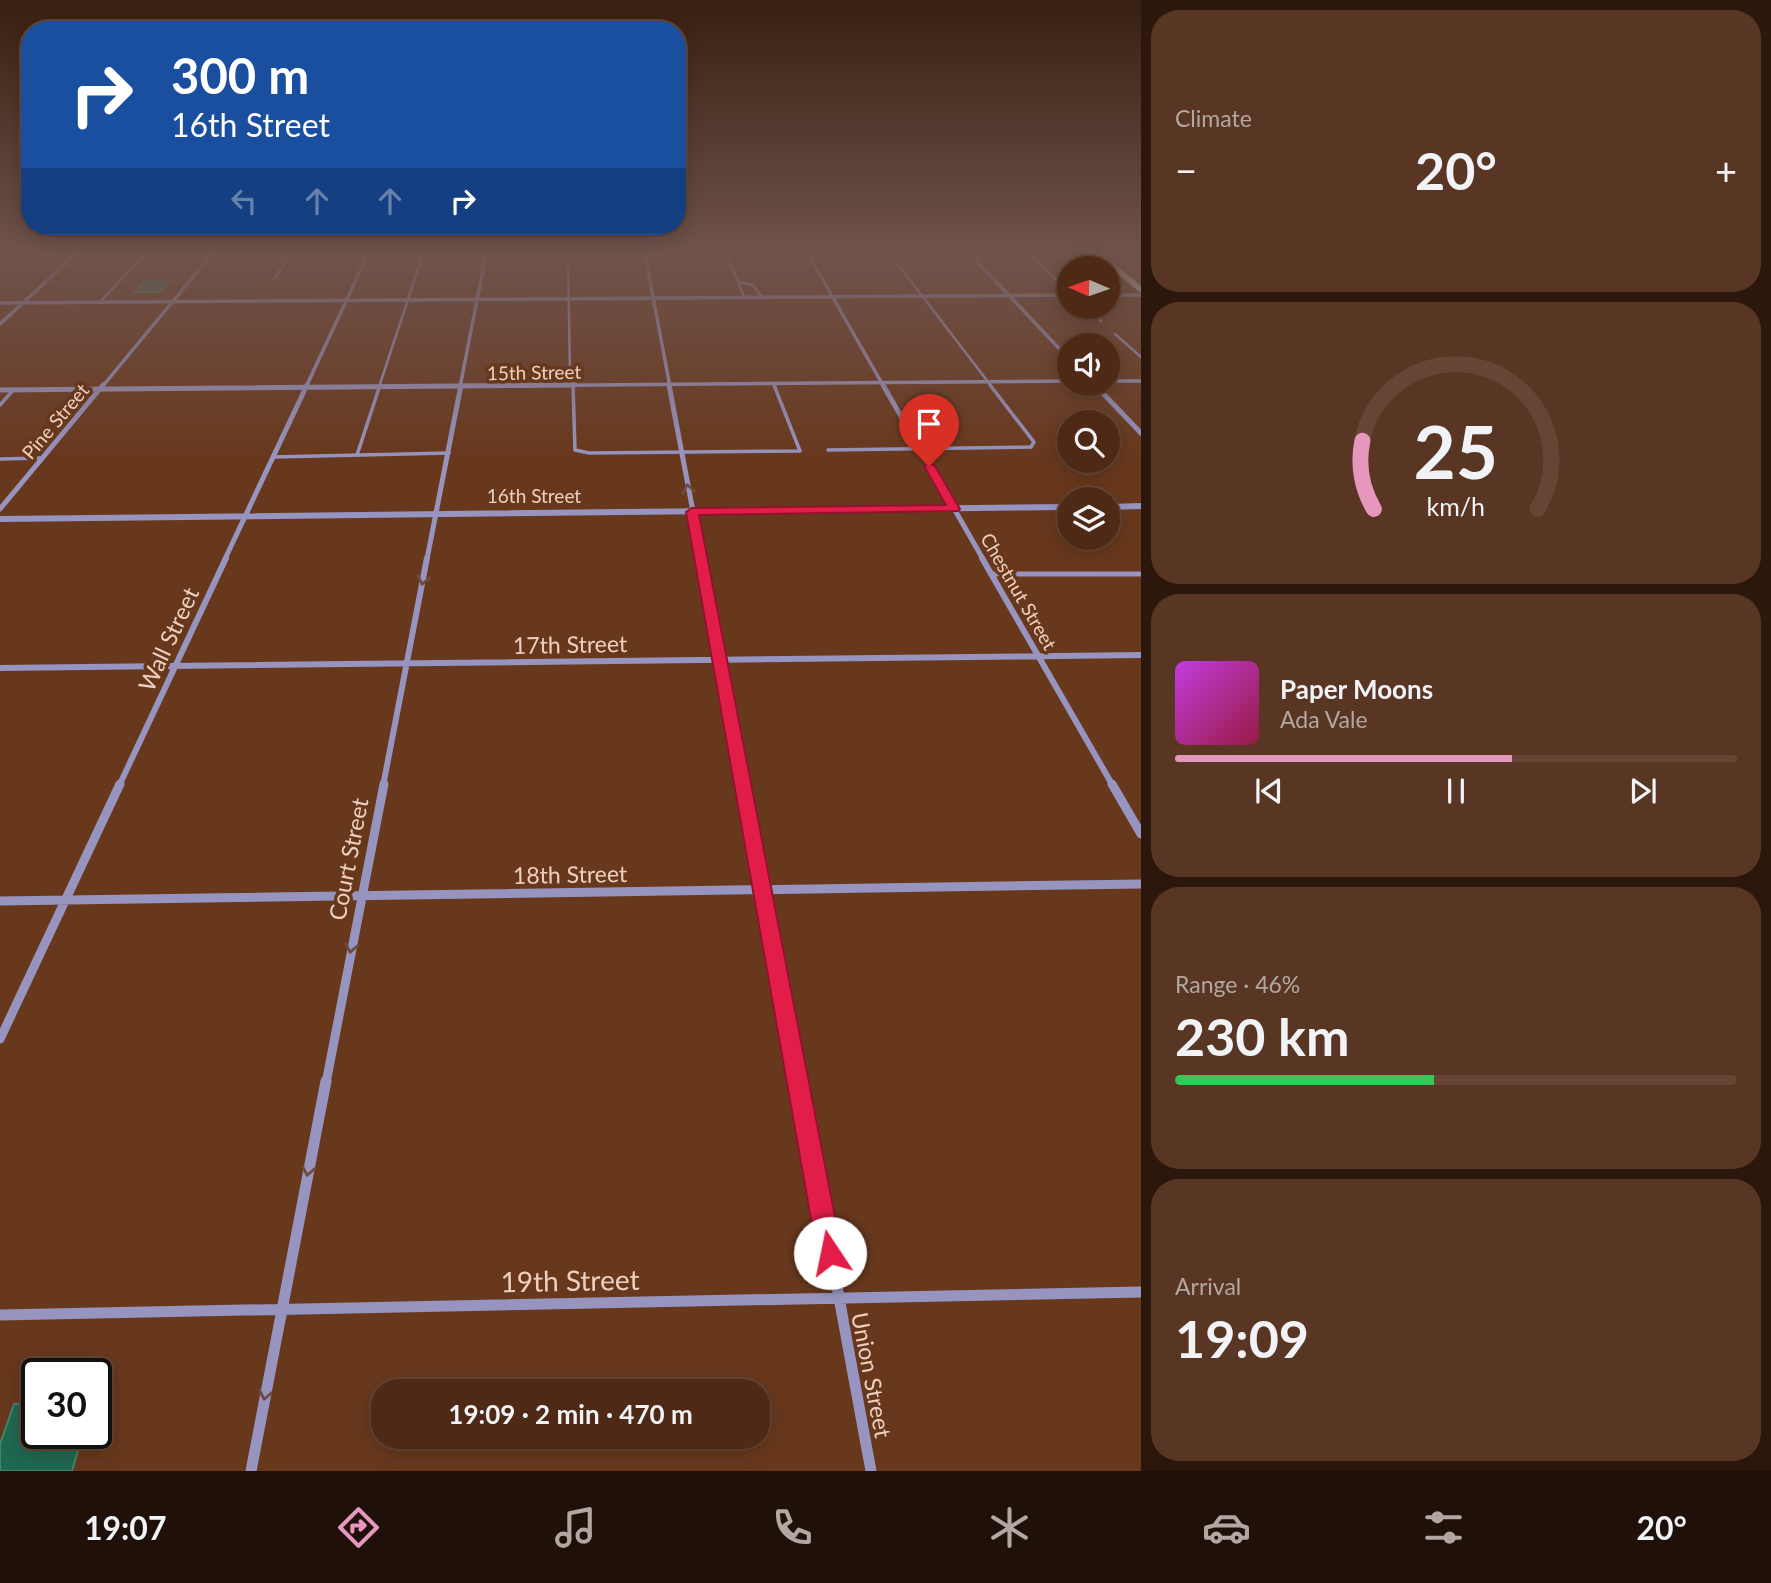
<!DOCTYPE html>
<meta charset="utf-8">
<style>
body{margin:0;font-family:Lato,sans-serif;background:#583623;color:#f1f3f6;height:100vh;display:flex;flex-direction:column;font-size:26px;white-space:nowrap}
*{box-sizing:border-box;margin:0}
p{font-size:23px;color:#b3a7a1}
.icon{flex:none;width:38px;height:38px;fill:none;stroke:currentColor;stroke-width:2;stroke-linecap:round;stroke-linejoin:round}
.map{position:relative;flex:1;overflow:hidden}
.sheet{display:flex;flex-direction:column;gap:10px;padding:10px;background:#2b170c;width:630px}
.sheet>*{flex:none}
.top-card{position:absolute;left:21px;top:21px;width:665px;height:214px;border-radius:28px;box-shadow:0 4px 18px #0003,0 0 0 2px #654635;background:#1a4fa0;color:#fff;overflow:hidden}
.needle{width:46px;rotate:272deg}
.fabs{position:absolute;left:1057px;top:256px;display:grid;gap:14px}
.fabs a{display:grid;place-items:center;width:63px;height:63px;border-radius:50%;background:#4e2a16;box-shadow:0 4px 18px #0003,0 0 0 2px #654635;font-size:35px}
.speed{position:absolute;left:21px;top:1358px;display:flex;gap:14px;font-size:35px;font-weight:700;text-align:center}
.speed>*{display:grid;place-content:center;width:91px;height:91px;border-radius:50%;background:#4e2a16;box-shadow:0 4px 18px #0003,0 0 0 2px #654635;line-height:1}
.speed .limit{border:4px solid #111;border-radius:10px;background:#fff;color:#111}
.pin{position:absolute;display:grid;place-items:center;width:60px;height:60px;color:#fff;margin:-72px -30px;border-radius:50% 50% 50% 0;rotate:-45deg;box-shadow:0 0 7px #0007}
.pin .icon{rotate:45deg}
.me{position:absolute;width:77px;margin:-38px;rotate:349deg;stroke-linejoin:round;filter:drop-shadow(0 0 5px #0008)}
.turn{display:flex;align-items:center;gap:24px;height:147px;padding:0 35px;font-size:32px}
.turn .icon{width:91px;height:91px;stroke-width:2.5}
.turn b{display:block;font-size:49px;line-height:60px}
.lanes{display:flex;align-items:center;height:66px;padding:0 35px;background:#0003;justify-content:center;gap:35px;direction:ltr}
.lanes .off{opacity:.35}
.big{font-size:52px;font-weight:700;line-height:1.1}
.sheet .widget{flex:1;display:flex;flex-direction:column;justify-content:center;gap:10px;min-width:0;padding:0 24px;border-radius:28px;background:#583623}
.sheet .dial{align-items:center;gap:0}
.dial svg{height:182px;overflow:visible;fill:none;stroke:#654635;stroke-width:7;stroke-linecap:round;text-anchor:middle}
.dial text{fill:#f1f3f6;stroke:none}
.song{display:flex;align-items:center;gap:21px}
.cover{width:84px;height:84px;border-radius:10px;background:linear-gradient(135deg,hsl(290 70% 55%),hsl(340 70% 35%))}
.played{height:7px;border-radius:4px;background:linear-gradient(90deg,#e797bd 60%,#654635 60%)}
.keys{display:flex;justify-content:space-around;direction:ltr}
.heat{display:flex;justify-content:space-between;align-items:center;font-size:38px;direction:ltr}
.charge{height:10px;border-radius:5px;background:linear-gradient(90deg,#34c759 46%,#654635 0)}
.trip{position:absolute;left:371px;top:1379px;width:399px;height:70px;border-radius:28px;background:#4e2a16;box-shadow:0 4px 18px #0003,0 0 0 2px #654635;font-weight:700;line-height:70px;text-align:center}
.tabs{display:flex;height:112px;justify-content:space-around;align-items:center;background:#1f1109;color:#b3a7a1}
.tabs .icon{width:49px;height:49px}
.tabs .current{color:#e797bd}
.tabs b{font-size:32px;color:#f1f3f6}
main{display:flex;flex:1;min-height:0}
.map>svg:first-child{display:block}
.building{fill:#206751;stroke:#40846c;stroke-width:2}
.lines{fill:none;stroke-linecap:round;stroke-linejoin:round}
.service-far2{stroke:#9794c0;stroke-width:2.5}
.service-far1{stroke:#9794c0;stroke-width:3.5}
.service{stroke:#9794c0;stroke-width:5}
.minor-far4{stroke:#9794c0;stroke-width:3.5}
.minor-far3{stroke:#9794c0;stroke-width:5}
.minor-far2{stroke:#9794c0;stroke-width:6}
.minor-far1{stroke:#9794c0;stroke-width:9}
.minor{stroke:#9794c0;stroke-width:11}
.tertiary{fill:#9794c0;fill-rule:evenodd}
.primary{fill:#eae9fb;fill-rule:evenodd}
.oneway{stroke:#714a3e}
.route{fill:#e11d48;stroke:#92132f;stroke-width:2}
.labels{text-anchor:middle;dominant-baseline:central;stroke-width:7;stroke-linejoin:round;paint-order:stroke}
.far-street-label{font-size:19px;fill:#eed0c1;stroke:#68381d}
.street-label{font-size:23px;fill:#eed0c1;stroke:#68381d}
.near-street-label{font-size:28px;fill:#eed0c1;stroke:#68381d}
</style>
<main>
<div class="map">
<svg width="1141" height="1471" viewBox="0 0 1141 1471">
<rect width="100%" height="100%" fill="#68381d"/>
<path class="building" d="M146,280H170L160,292H135Z
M14,1404H37V1433H41L40,1437H82L72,1471H0V1444Z"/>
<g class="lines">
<path class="service-far2" d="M568,254L570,378L573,387
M727,254L744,297
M890,254L992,387
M1029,254L1069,292
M275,278L290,254
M738,282L753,285L762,297
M100,302L145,254
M1085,306L1101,321
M1115,334L1141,357
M774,384L775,387
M379,387L423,254"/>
<path class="service-far1" d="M573,385L575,450L589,453L800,451L774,385
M0,405L14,389
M828,450L1031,447L1034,442L990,385
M357,455L380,385
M273,457L449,453
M0,459L43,458"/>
<path class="service" d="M991,574H1141"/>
<path class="minor-far4" d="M645,254L670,387
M808,254L884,387
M970,254L1069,359
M1108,295H1141
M0,303L1069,295
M0,324L76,254
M1108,381H1141
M1093,383L1097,387
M102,387L212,254
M306,387L368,254
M367,387L1069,381
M460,387L486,254"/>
<path class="minor-far3" d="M669,385L702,559
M883,385L983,559
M1095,385L1141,433
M0,390L575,385
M0,509L103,385
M225,559L307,385
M427,559L461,385"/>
<path class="minor-far2" d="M701,558L744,786
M982,558L1113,786
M0,668L1141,655
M119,786L226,558
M383,786L427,558"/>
<path class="minor-far1" d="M743,784L799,1083
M1112,784L1141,834
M0,901L1141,884
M0,1039L120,784
M326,1083L384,784"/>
<path class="minor" d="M799,1081L871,1471
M0,1315L1141,1292
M251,1471L326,1081"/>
<path class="tertiary" d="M1141,503V509L1108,510V504Z
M1069,504V510L0,522V516Z"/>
<path class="primary" d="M1093,254H1103L1141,286V293Z"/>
</g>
<defs><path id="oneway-chevron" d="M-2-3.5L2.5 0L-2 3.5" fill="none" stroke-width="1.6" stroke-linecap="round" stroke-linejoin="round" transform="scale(1.75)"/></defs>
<g class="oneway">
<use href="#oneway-chevron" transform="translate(688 489) rotate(-101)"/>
<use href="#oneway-chevron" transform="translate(423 580) rotate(102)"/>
<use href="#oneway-chevron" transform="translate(351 948) rotate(101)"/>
<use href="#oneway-chevron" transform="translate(308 1171) rotate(101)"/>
<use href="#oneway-chevron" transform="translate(265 1395) rotate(101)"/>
</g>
<linearGradient id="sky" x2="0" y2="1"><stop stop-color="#391f10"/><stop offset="0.55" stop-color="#6f534c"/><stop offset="1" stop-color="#6f534c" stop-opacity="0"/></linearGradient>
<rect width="1141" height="460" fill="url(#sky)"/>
<path class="route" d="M929,462L935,466L960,509L958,511L699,515L842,1253L838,1262L830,1265L821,1262L817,1253L686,512L692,508L946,505L924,466Z"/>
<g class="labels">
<g class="far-street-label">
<text transform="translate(534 372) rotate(-1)">15th Street</text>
<text transform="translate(55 421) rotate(-50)">Pine Street</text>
<text x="534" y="495">16th Street</text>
<text transform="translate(1019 591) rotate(60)">Chestnut Street</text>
</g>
<g class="street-label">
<text transform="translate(168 639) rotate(-65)">Wall Street</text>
<text transform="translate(570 644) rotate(-1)">17th Street</text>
<text transform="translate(348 859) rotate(-79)">Court Street</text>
<text transform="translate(570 874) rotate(-1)">18th Street</text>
<text transform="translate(872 1375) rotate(79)">Union Street</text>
</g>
<g class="near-street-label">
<text transform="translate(570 1280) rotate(-1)">19th Street</text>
</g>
</g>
</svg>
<div class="fabs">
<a><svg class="needle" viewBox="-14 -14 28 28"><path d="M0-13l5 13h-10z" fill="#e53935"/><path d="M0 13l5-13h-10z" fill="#b3a7a1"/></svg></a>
<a><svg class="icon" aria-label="sound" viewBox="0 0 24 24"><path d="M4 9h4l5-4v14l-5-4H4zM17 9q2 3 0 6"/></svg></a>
<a><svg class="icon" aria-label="search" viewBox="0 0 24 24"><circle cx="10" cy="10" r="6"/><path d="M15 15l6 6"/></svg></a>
<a><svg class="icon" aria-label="layers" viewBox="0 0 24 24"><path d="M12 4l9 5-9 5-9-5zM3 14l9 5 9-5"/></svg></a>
</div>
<div class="speed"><div class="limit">30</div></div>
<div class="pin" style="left:929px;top:466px;background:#d93025"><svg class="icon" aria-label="arrive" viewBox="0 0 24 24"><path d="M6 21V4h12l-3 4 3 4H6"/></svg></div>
<svg class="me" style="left:830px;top:1253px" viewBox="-20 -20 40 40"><circle r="19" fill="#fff"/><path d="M0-13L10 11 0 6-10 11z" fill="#e11d48"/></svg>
<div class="trip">19:09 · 2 min · 470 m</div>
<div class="top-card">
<div class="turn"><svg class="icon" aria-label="right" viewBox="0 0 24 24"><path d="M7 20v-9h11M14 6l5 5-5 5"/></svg><div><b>300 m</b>16th Street</div></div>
<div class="lanes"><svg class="icon off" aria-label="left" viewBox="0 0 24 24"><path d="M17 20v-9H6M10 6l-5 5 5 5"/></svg><svg class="icon off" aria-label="ahead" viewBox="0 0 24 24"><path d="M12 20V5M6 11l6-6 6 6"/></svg><svg class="icon off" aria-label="ahead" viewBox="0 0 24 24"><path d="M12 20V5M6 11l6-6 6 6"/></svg><svg class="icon" aria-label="right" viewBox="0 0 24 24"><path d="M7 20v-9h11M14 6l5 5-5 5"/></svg></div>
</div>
</div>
<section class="sheet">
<div class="widget"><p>Climate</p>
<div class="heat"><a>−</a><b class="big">20°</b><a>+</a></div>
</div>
<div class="widget dial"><svg viewBox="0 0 100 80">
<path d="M14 69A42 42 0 1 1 86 69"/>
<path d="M14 69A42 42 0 0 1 9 39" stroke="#e797bd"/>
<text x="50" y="56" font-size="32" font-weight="700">25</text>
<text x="50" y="72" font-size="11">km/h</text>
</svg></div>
<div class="widget">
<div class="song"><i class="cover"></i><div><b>Paper Moons</b><p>Ada Vale</p></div></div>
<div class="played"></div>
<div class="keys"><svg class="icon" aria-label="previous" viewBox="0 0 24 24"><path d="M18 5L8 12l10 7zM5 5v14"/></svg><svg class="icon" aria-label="pause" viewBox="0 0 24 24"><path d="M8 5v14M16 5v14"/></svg><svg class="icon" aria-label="next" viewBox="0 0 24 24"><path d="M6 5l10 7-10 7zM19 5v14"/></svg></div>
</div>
<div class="widget"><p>Range · 46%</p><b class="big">230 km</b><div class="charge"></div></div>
<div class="widget"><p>Arrival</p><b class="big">19:09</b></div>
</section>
</main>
<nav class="tabs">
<b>19:07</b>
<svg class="icon current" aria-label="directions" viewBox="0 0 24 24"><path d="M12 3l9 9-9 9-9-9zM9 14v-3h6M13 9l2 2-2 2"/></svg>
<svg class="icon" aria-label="music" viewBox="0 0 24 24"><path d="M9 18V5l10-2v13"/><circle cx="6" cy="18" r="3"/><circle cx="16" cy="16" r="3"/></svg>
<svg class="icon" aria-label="phone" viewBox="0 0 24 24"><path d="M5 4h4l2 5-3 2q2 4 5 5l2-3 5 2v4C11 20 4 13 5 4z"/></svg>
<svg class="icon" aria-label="climate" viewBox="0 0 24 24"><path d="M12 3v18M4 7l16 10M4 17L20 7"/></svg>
<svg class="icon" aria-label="car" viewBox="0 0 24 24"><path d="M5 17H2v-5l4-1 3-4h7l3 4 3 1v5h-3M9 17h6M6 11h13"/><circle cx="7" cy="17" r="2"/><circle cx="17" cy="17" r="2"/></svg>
<svg class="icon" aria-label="filters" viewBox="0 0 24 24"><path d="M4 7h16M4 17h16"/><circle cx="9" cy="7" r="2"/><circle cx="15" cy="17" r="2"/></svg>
<b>20°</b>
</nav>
